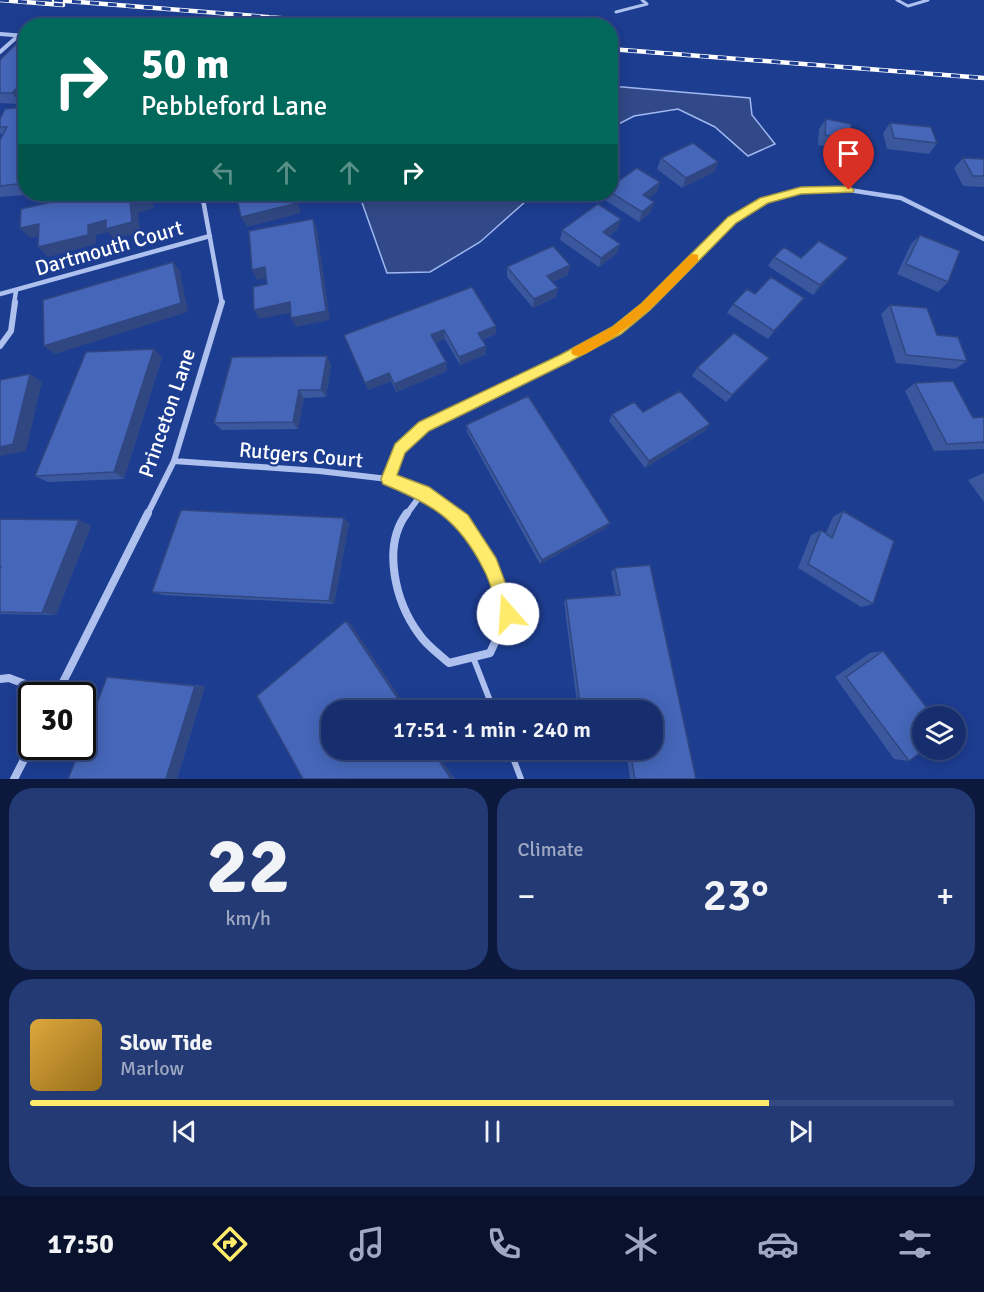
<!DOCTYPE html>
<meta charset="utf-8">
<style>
body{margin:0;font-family:Signika,sans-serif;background:#233a75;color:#f1f3f6;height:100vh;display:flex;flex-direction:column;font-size:22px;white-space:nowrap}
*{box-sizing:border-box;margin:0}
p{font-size:20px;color:#9ea8c2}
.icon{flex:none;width:33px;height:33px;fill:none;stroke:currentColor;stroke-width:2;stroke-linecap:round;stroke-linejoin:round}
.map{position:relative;height:779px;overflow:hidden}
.drawer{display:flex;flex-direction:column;gap:9px;padding:9px;background:#0c193c;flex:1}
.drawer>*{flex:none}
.top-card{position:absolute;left:18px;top:18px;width:600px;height:183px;border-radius:24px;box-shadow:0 3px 15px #0003,0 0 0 2px #354a80;background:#00695c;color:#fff;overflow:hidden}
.fabs{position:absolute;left:912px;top:706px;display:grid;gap:12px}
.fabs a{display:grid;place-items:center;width:54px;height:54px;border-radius:50%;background:#162e6d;box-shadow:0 3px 15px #0003,0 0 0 2px #354a80;font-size:30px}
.speed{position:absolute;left:18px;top:682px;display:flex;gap:12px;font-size:30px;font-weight:700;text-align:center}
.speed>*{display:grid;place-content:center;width:78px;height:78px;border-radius:50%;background:#162e6d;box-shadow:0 3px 15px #0003,0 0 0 2px #354a80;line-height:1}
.speed .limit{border:3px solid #111;border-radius:9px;background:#fff;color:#111}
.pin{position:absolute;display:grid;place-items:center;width:51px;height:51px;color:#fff;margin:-62px -26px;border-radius:50% 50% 50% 0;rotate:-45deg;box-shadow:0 0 6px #0007}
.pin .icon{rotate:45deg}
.me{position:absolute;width:66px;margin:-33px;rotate:341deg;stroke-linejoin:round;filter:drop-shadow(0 0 4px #0008)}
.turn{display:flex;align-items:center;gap:21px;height:126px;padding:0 24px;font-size:27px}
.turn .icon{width:78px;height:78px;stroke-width:2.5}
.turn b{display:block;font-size:42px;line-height:51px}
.lanes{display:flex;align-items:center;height:57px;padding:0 24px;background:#0003;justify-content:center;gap:30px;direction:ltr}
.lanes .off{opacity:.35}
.big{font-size:45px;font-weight:600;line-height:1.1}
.drawer .card{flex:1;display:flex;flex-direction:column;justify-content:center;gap:9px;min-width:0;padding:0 21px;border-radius:24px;background:#233a75}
.drawer .dial{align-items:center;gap:0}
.dial b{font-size:78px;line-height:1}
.song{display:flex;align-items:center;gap:18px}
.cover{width:72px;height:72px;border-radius:9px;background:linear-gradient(135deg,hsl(40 70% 55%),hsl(40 70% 35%))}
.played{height:6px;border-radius:3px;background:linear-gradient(90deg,#feeb6b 80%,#354a80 80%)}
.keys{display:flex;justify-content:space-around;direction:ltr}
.heat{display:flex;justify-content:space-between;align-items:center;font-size:33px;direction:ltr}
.drawer .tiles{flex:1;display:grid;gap:9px;grid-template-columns:1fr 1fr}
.card:last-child{grid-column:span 2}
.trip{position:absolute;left:321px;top:700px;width:342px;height:60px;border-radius:24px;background:#162e6d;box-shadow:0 3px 15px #0003,0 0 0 2px #354a80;font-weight:600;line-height:60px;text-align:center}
.menu{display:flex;height:96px;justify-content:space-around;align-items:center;background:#09122c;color:#9ea8c2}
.menu .icon{width:42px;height:42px}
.menu .selected{color:#feeb6b}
.menu b{font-size:27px;color:#f1f3f6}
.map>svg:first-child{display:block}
.water{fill:#314988;stroke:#a0b8f0;stroke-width:1.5}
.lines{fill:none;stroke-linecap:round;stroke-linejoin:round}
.lane-far1{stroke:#adc0ee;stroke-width:3}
.lane{stroke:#adc0ee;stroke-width:6}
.street-far3{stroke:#adc0ee;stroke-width:4}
.street-far2{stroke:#adc0ee;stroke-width:4.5}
.street-far1{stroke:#adc0ee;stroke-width:6}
.street{stroke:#adc0ee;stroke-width:8}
.rail-casing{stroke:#fff;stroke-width:4.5}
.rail{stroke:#1d3d91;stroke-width:3;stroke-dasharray:9;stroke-linecap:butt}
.wall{fill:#3b589f}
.shaded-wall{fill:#304782}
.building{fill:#4566b9;stroke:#304782;stroke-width:1.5}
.route{fill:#feeb6b;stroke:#a59946;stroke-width:1.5}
.slow{fill:#f59e0b}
.labels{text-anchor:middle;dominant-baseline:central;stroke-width:4.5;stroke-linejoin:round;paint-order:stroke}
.street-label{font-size:21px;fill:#fff;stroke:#1d3d91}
</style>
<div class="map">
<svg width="984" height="779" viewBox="0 0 984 779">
<rect width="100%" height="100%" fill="#1d3d91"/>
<path class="water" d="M611,86L750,98L752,115L775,144L748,156L715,127L678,109L634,116L611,128Z
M359,194H534L480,242L430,272L387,273Z"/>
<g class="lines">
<path class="lane-far1" d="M897,0L908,6L928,0
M616,12L647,4L642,0"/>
<path class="lane" d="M473,657L494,711
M510,750L521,779"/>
<path class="street-far3" d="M0,34L26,36
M0,52L19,35"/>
<path class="street-far2" d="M202,194L222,304
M0,294L210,236
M14,304L16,291
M649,304L732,220L764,200L801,190H849L901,198L984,239"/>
<path class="street-far1" d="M0,346L11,331L15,302
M174,461L319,471L388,479L423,492
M388,479L400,449L424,426L617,330L651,302
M423,492L456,515
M147,515L174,461L222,302
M406,515L423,492"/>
<path class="street" d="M407,513C381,547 396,603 419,634C426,645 439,654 449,663L490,653L508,614C496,582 482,534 454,513
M0,679L9,678L57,696
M56,696L148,513
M14,779L32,744"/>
<defs>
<path id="rail" d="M0,0L63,5
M54,0L381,26
M610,49L984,78"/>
</defs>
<use href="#rail" class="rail-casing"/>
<use href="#rail" class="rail"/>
</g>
<path class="wall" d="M0,60L24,100H26V194H36L0,197V140L2,135L0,133V119L15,108L17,104L0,103Z
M826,119L851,140L844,151L818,145L819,129Z
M890,123L937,143L929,154L887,149L883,133Z
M661,158L718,162L714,172L682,188L657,169Z
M963,158L984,159V187L963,186L954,168Z
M660,182L657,192L648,199L651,212L639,222L605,200L606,194H610V187Z
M618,229L608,236L620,244L617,253L599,267L560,240L562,230Z
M920,235L948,282L938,292L897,274L911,244Z
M774,257L801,258H848L840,267L813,295L768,266Z
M507,267L568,275L553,282L556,297L533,308L507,277Z
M755,294L804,298L768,339L727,313L733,304Z
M890,305L937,335L967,361L955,369L896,363L881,314Z
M496,326V334L482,340L486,346V354L460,365L445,339L436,343L446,362L447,371L396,392L391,381L368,390L344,335Z
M327,356L331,365L326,397L304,398L298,429L222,430L214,423Z
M162,357L124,479L48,482L35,476Z
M769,358L762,366L726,402L692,376L697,368Z
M915,383L973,418L984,417V449L934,451L905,391Z
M643,412L705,431L645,468L609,421L612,414Z
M466,425L610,523L606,528L540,564L467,432Z
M984,473V502L968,480Z
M843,511L873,604L861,607L798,568L811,535L821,530L826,533L833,517Z
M0,519L79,520L91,526L56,615L0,614Z
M349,523L334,604L163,595L152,592Z
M615,568L696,779H630L626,750H652V711H578L564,602L566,599L616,596L611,572Z
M883,651L909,761L894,759L835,677L870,653Z
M107,677L205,686L177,779Z"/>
<path class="shaded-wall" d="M26,78V98L20,104L12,93Z
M718,162L714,172L682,188L686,178Z
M660,182L657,192L640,205L643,195Z
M146,194H152L154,208L138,213L140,232L114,239L108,232L96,235V244L48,257L38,247L88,225Z
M294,194H295L301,213L247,227L241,217Z
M654,202L651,212L639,222L642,212Z
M313,219L317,229L330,320L296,327L291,318Z
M621,219L618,229L600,242L603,232Z
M39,224L48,234L30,238L20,228Z
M620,244L617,253L599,267L601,258Z
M848,258L840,267L813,295L820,285Z
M173,262L180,271L188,312L55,354L44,346Z
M570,265L568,275L546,285L547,276Z
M265,267L270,277L257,280L252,270Z
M558,288L556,297L533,308L534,299Z
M804,298L797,307L768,339L774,331Z
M290,302L295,312L259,319L254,310Z
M496,326V334L479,341L478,333Z
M444,330L445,339L433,344L431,335Z
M486,346V354L460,365L459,357Z
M154,349L162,357L124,479L114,472Z
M327,356L331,365L326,397L321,390Z
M769,358L762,366L726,402L732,395Z
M446,362L447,371L396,392L394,384Z
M389,373L391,381L368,390L365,383Z
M30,374L42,382L26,451L0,456V447Z
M299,390L304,398L298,429L293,422Z
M710,424L705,431L645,468L649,461Z
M344,518L349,523L334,604L329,601Z
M79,520L91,526L56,615L42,613Z
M610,523L606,528L540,564L542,560Z
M346,621L351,624L409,711H406Z
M195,686H205L177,779H166Z
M432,750H435L455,779H451Z"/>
<path class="building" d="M19,41H26V78L12,93H0V60Z
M19,100H26V183L0,186V140L7,127H0V119L5,109L15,108Z
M826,119L851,124V140L825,135Z
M890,123L931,127L937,143L894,138Z
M693,143L718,162L686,178L661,158Z
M963,158L984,159V176H973Z
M637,168L660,182L643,195L654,202L642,212L610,192V187Z
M87,194H146L147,198L130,202L132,222L106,229V220L88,225V235L38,247L39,224L20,228L21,209Z
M236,194H294L297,203L241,217Z
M598,204L621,219L603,232L620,244L601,258L562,230Z
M313,219L326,311L291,318L290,302L254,310L253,287L267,284L265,267L252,270L249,231Z
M920,235L960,251L948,282L906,264Z
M819,241L848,258L820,285L774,257L784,247L801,258Z
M553,246L570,265L547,276L558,288L534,299L507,267Z
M173,262L181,303L44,346L43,300Z
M771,277L804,298L774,331L733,304L747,289L755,294Z
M472,287L496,326L478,333L486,346L459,357L444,330L431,335L446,362L394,384L389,373L365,383L344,335Z
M890,305L927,308L937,335L958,337L967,361L906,355Z
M734,333L769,358L732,395L697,368Z
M154,349L114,472L35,476L86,352Z
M327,356L321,390H299L293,422L214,423L232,357Z
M30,374L13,444L0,447V380Z
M953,381L973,418L984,417V442L947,444L915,383Z
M680,391L710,424L649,461L612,414L634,402L643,412Z
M528,396L610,523L542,560L466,425Z
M181,510L344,518L329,601L152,592Z
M843,511L894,541L873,604L808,564L821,530L832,538Z
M0,519L79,520L42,613L0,612V569L1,567H0Z
M650,565L696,779H635L630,750H652V711H581L566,599L620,595L615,568Z
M346,621L406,711H332V750H432L451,779H303L257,696Z
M883,651L934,717H922V750H924L909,761L846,677Z
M107,677L195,686L166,779H68L81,747H82V742Z"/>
<path class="route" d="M849,186L854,190L853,192L801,194L768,203L736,223L650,310L621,334L569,362L429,431L405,453L397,475L429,487L468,515L496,558L517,614L514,620L508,623L502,620C495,603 492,584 483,568C458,519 432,504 383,484L381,479L395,444L419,422L560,355L612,327L642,303L728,217L760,198L801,187Z"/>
<path class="slow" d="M694,254L698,255V261C666,295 636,326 594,349C587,353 581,358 573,355L571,352L573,348L612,327L642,303L690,255Z"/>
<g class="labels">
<g class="street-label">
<text transform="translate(109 248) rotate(-16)">Dartmouth Court</text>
<text transform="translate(167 413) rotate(-71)">Princeton Lane</text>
<text transform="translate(301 455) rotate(5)">Rutgers Court</text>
</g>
</g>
</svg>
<div class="fabs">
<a><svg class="icon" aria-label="layers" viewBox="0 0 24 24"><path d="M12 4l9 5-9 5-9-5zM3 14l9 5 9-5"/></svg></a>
</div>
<div class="speed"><div class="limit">30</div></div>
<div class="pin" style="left:849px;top:190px;background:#d93025"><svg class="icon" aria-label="arrive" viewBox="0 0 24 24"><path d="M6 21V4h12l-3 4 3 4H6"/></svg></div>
<svg class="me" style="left:508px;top:614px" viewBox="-20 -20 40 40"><circle r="19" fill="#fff"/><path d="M0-13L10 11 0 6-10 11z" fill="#feeb6b"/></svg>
<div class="trip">17:51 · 1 min · 240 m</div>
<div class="top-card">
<div class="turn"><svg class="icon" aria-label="right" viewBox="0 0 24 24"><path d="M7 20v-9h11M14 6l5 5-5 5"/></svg><div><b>50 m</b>Pebbleford Lane</div></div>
<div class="lanes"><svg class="icon off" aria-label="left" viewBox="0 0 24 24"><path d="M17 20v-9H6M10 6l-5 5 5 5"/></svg><svg class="icon off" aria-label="ahead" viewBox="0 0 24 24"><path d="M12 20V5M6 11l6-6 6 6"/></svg><svg class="icon off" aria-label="ahead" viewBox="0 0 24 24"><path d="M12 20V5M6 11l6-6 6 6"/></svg><svg class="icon" aria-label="right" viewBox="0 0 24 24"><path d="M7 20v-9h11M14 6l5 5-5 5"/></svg></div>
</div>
</div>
<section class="drawer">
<div class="tiles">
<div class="card dial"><b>22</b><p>km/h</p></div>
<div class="card"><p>Climate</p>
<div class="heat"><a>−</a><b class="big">23°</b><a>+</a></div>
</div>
<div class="card">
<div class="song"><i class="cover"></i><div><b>Slow Tide</b><p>Marlow</p></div></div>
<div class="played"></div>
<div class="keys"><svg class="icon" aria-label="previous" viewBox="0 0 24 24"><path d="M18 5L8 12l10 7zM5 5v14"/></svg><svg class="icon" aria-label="pause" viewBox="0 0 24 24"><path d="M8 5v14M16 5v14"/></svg><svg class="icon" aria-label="next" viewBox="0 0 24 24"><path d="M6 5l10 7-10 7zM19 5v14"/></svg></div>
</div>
</div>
</section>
<nav class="menu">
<b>17:50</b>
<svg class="icon selected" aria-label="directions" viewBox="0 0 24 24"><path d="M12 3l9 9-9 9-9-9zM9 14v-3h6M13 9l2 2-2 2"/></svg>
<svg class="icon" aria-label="music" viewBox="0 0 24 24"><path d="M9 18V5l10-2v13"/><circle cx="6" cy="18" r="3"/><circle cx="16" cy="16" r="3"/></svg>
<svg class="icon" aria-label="phone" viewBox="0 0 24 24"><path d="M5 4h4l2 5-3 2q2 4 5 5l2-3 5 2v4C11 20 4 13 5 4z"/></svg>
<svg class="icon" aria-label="climate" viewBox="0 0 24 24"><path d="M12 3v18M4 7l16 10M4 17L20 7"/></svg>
<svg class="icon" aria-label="car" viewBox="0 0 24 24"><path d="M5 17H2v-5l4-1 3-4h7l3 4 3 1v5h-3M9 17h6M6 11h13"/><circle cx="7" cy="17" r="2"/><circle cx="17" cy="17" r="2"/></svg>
<svg class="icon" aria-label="filters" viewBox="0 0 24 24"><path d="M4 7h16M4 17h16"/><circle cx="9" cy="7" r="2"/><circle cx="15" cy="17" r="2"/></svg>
</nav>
